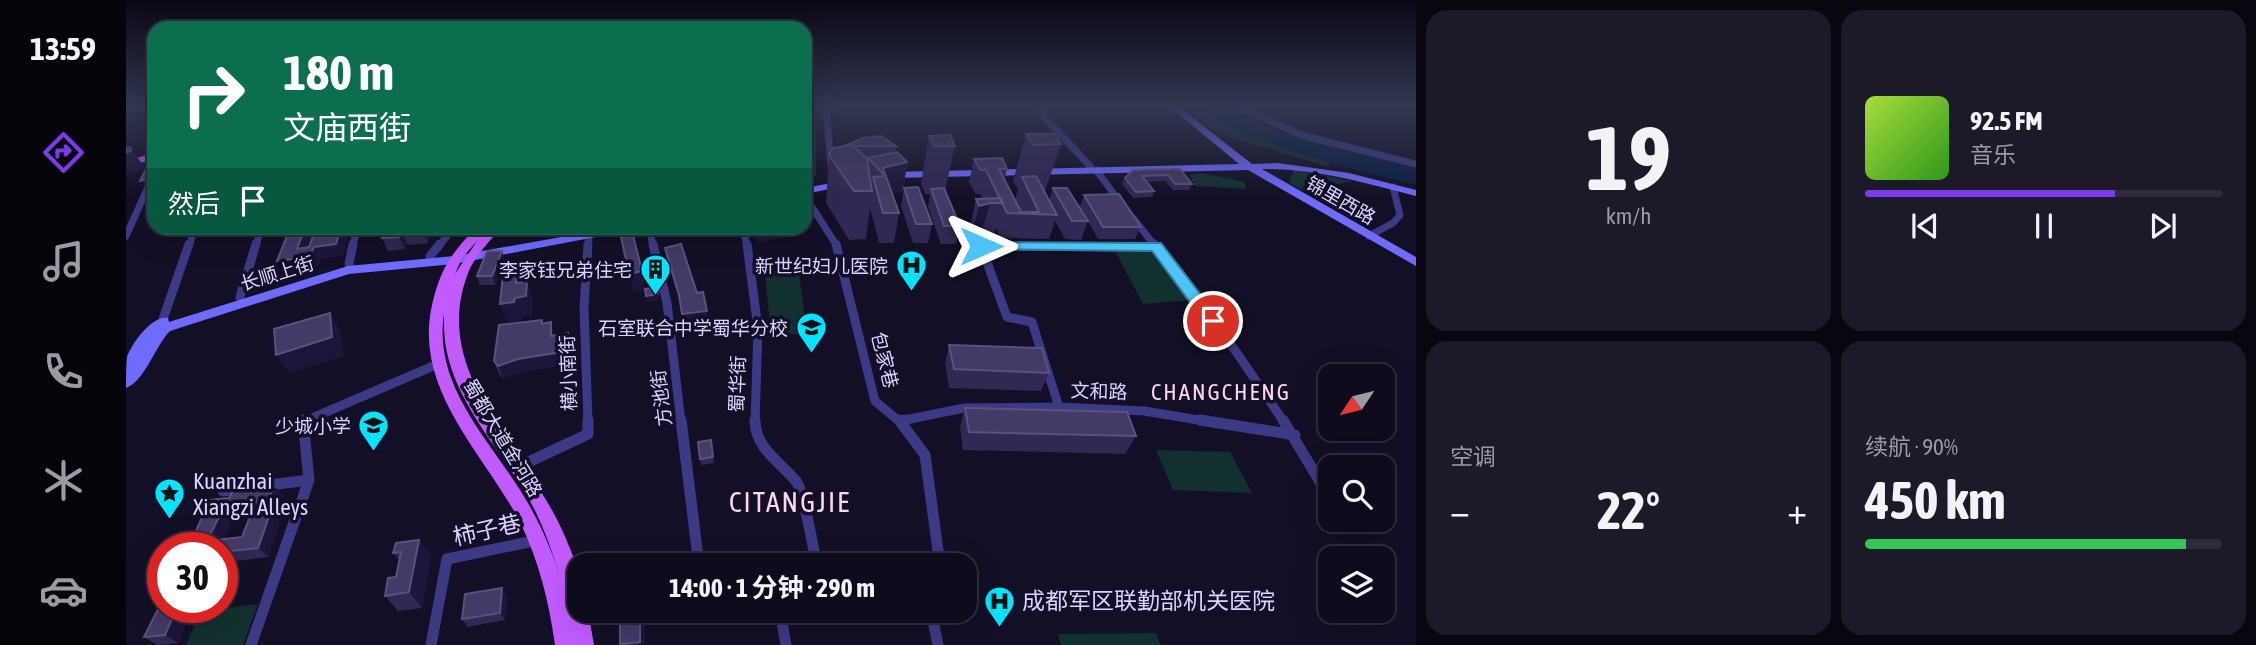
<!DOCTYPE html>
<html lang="zh">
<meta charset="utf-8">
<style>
body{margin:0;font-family:"Asap Condensed","Noto Sans SC",sans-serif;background:#1c1929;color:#f1f3f6;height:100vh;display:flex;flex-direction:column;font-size:26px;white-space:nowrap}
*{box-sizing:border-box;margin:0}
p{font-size:23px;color:#9b9ba3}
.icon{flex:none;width:38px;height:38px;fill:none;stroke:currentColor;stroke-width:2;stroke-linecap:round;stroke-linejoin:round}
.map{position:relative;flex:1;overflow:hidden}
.side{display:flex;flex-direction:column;gap:10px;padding:10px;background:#08060f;width:840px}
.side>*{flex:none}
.banner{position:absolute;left:21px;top:21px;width:665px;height:214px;border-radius:21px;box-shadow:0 7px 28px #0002,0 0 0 2px #2e2b3b;background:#0b6e4f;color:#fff;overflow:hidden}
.needle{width:46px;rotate:235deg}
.tools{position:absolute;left:1192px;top:364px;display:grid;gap:14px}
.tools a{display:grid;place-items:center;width:77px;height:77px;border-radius:14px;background:#0e0b1c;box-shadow:0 7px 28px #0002,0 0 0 2px #2e2b3b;font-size:35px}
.speed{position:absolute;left:21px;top:532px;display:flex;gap:14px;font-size:35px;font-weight:700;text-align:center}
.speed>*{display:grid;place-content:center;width:91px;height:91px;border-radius:50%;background:#0e0b1c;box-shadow:0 7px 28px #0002,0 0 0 2px #2e2b3b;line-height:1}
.speed .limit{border:10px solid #d22;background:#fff;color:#111}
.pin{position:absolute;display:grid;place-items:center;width:60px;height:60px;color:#fff;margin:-30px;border:4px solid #fff;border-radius:50%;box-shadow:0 2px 7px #0007}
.me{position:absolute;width:77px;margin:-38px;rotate:90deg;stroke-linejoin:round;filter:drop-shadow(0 0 5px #0008)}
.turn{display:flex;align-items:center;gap:24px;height:147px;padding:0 21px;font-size:32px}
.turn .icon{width:91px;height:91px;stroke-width:2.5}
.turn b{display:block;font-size:49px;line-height:60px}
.then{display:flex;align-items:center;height:66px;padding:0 21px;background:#0003;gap:14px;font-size:26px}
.big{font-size:52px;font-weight:700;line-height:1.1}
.side .tile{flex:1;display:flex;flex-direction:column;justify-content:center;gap:10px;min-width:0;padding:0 24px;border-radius:21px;background:#1c1929}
.side .dial{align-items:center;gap:0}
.dial b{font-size:91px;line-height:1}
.song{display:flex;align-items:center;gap:21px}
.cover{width:84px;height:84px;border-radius:10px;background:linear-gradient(135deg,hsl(80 70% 55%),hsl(110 70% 35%))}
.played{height:7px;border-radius:4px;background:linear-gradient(90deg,#7c3aed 70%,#2e2b3b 70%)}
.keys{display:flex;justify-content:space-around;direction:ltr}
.heat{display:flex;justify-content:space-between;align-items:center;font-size:38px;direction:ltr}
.charge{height:10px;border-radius:5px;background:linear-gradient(90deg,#34c759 90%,#2e2b3b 0)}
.side .tiles{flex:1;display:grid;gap:10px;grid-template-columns:repeat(2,1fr)}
.trip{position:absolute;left:441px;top:553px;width:410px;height:70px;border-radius:21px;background:#0e0b1c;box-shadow:0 7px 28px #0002,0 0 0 2px #2e2b3b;font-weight:700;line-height:70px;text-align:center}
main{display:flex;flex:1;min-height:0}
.dock{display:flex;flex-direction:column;width:126px;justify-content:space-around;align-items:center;background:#06040b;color:#9b9ba3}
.dock .icon{width:49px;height:49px}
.dock .current{color:#7c3aed}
.dock b{font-size:32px;color:#f1f3f6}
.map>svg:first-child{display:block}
.green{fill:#12302f}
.water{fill:#0a1f44}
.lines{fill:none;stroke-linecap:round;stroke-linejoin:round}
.street-far2{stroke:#3d3a85;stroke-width:7}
.street-far1{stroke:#3d3a85;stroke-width:9}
.street{stroke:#3d3a85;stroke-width:11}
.secondary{fill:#6f6bff;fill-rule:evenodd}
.primary{fill:#c25bff;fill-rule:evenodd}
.wall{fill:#312854;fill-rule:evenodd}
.shaded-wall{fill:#1d163a}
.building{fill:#433a66;stroke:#5a527e;stroke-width:2;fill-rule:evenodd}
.route{fill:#4fc3f7;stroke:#337fa1;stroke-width:2}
.labels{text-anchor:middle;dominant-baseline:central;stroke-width:7;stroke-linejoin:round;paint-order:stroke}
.street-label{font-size:19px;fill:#d9d4ff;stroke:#130f26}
.poi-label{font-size:19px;fill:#d9d4ff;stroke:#130f26;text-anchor:end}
.quarter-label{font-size:23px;letter-spacing:2px;fill:#ffd6f0;stroke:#130f26}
.near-poi-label{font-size:23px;fill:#d9d4ff;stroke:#130f26;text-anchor:start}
.near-street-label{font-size:23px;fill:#d9d4ff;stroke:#130f26}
.near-quarter-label{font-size:28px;letter-spacing:2px;fill:#ffd6f0;stroke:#130f26}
</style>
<main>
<nav class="dock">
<b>13:59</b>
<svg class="icon current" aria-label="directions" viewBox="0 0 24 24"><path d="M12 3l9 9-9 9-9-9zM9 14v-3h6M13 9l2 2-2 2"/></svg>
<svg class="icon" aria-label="music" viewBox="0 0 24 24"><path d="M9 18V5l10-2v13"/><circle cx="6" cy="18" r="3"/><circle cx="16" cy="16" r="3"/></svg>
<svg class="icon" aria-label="phone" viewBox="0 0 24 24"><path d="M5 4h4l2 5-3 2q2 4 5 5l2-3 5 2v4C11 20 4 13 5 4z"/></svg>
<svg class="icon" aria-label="climate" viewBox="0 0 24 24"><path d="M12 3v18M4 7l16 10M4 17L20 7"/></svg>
<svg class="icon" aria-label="car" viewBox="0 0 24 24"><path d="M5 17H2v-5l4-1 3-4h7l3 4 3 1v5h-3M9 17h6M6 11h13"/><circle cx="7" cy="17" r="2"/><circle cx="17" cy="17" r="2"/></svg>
</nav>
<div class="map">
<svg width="1290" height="645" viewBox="0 0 1290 645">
<rect width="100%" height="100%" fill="#130f26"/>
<path class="green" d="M679,107H684L690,132V175L679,177Z
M1060,107C1078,107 1092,122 1109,129C1140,142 1170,154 1203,162V167L1091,133Z
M1168,170L1227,181L1199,187L1194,200L1163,183Z
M1076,173L1119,182L1120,189L1069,186L1064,175Z
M988,249H1029L1067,300L1017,304Z
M673,272L681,334L645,335L639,274Z
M1030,450L1104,452L1126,493L1047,490Z
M132,604L117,645H60L75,611Z
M1030,633L1035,645H935L932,634Z"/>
<path class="water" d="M1071,107H1105L1136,125L1161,134L1290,168V185C1214,165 1137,150 1071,107Z"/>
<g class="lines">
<path class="street-far2" d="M700,107L705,165
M913,107L918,117L964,166
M1113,107L1175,135L1290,164
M970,170L994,202
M679,196L711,246
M1007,218L1029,246
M523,228L527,246
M617,228L621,246
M0,236L28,174
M1243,236L1267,223L1274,215L1267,187
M63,246L69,228
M130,246L135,228
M227,246L231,228
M313,246L322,235L323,228
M462,246L463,235"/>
<path class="street-far1" d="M527,244L541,303L555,422
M621,244L632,329L629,422
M710,244L749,401L774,422
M1028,244L1111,353L1158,422
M304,256L314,244
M223,264L227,244
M114,297L130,244
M36,322L63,244
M933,407L906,322L881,317L855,246L1030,247
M774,421L838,408L933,407L1018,411L1085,422
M177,422L312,364
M462,422L458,307L462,244"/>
<path class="street" d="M555,420L573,565
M629,420C629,448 653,461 670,481C678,491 687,549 691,565
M773,420L799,455L814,565
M1074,420L1169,435
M1157,420L1202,495
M774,421L780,420
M392,467L462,434V420
M97,491L183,480
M654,611L660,645
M805,611L812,645
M454,619L481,611
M125,645L183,480L177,420
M305,645L321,559L412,540"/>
<path class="secondary" d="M1044,107H1053L1126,164L1152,163L1223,173L1290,190V196C1240,183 1188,168 1136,169L1290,257V266L1122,170L765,178L760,175L765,172L1113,164Z
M716,181L719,182V186L679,194V188Z
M486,228H506L501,231L328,264L223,274L44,331C29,346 19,381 0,388C0,378 0,368 1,357C6,343 26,315 42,318L43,322L222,266L328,256Z"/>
<path class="primary" d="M28,153V159L0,167V161Z
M350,228H374C363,243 347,257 341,276C304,377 405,452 440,539C445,551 452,566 453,579C454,589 453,600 453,611H462L468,645H429C423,602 413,561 394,522C358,453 287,390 306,305C314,270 325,253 350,228ZM351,241L329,274L336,258ZM318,314C318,323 318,332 319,341C326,397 370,445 399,492C415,519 425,547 434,577C425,547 412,519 396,493C361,437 307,384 318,314Z"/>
</g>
<path class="wall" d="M900,134L935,144L919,191H918L923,201L927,188L962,221L955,240L939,239L929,221L923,239L874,238L870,228L867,239H854L844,242L842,236L850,199H857L854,194H850L843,182L848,159L881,169L878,180L889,200L892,189L887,181Z
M803,136L829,146L819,191L834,226L830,244H815L802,207L804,194H799L795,183Z
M719,146H770L769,152L781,162L777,192L766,194L773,213L768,243H753L744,208L740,239L723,240L700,203L703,155Z
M1054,169L1066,184L1063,190H1047L1039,181L1021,182L1028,191L1026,197L1007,198L996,184L999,178Z
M778,188L806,224L802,243H787L775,206Z
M958,195L1015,227L1009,239H972L954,207Z
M278,228H307L302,243L282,245L281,243L279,249L262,251L256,238L276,229L277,230Z
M626,228H653V238L632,242Z
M539,248L571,293L582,322L557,326L555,306L541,259Z
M379,260L369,285H354L351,276Z
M416,320L417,323L429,335L442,333L446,345V363L397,372L377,378L373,374L368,361Z
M823,345L923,373L915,391L823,388L819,363Z
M839,408L1010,436L999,454L837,450L834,427Z
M585,440L588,463L575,465L572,442Z
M148,486L157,496L152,507L157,512L142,557L96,563V548H62L103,498ZM126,513L116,537L97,539L109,515Z
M293,540L305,556L296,608L272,611L259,596L270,577L273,560L267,553Z
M376,588L381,596L379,620L342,627L336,619Z
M37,607H67L52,643L31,645L18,637Z
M494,611H519V645H494Z"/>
<path class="shaded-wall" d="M4,147L17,165L18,169L0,174V153Z
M781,162L777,192L757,196L759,176L757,168Z
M28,177V195L25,196L14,181Z
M864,203L854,239L844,242L853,206Z
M179,228H182L187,236L215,228H221L224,232L217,256L195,259L193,265L182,270L159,273L151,261L171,249Z
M298,228H307L302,243L297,231Z
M631,228H653V238L632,242Z
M276,229L278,232H276L281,243L279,249L273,237Z
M376,251L379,260L369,285L366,276Z
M516,271L519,290L507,292L503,274Z
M390,272L396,291L401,281L407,300L406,315L395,316V321L381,323L374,304L390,283Z
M532,294L533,301L521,302L520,296Z
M581,311L582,322L557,326L556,314Z
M204,313L215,332L218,356L163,373L150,355Z
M425,322L429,335L425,336Z
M442,333L446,345V363L397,372L377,378L372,366Z
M148,486L157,496L152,507L157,512L142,557L132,548L141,503Z
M99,505L109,515L94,548L81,541Z
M293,540L305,556L296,608L283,592Z
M376,588L381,596L379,620L374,613Z
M51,607H67L52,643L39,635Z
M514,611H519V645H515L514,642Z"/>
<path class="building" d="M900,134H928L935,144L908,145Z
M824,135L829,146H808L803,136Z
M755,136L770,146H728L727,145L719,146L737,138Z
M727,145L741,159L746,191H728L703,155L706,148Z
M4,147L5,151L0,153V148Z
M771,152L781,162L757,168L773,213H757L747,177L759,176L742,158Z
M28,153V177L14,181Z
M876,158L881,169H873L895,212H913L896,177L910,176L931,215L881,213L860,170H855L848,159Z
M1054,169L1066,184H1049L1042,175L1016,176L1028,191L1010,192L999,178L1007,170Z
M792,187L806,224H790L778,188Z
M818,188L834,226H818L805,189Z
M927,188H941L962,221H946Z
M993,194L1015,227H977L958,195Z
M875,198L877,203H864L853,206L850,199Z
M164,228H179L171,249L183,247L190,228H215L210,244L188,247L185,253L174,258L151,261Z
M278,228H298L297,231L276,232Z
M276,229L273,237L256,238L259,230Z
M507,235L516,271L503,274L495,237Z
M555,244L571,293L577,292L581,311L556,314L553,295L539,248Z
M361,251H376L366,276H351Z
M390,272V283L401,281L400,296L389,298L388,302L374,304L377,274Z
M531,287L532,294L520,296L519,289Z
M204,313L206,337L150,355L148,329Z
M416,320V324L425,322V336L442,333V351L392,359L372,366L368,361L373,325Z
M823,345L916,348L923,373L828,369Z
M839,408L1001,412L1010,436L843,432Z
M585,440L587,457L574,459L572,442Z
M148,486L141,503L148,502L132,548L96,552V548H62L84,500L103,498L107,491ZM130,501L116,537L81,541L99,505Z
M293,540L283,592L259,596L262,578L270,577L275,552L267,553L270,543Z
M376,588L374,613L336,619L339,594Z
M37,599V607H51L39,635L18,637Z
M494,611H514V642L494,644Z"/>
<linearGradient id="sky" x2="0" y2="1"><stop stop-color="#0a0815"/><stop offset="0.54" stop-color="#333752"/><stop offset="1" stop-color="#333752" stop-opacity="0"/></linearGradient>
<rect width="1290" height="197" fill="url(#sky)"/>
<path class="route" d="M855,242L1035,243L1095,321L1087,326L1081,325L1026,251L850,249L848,246Z"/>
<defs>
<symbol id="hospital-pin" viewBox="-11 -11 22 30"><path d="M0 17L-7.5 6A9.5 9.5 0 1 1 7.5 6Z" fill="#00e5ff" stroke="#130f26"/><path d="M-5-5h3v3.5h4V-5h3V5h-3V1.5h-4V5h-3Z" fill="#111"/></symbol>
<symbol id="building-pin" viewBox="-11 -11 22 30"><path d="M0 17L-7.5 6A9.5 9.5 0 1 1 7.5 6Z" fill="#00e5ff" stroke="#130f26"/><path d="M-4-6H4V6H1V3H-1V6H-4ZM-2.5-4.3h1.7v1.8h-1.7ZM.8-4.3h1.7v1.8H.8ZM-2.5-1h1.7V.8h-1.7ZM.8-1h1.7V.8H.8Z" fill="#111"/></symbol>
<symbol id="school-pin" viewBox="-11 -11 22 30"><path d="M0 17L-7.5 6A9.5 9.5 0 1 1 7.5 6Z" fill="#00e5ff" stroke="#130f26"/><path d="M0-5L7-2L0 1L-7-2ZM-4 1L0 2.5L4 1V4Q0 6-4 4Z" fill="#111"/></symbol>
<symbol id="sight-pin" viewBox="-11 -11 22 30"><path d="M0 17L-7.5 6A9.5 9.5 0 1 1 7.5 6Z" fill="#00e5ff" stroke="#130f26"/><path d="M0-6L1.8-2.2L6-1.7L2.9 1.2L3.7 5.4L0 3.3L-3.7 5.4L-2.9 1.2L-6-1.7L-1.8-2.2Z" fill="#111"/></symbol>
</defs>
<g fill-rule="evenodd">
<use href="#hospital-pin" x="768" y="248" width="35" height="47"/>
<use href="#building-pin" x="512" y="252" width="35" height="47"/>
<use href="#school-pin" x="668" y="310" width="35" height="47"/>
<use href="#school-pin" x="230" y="408" width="35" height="47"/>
<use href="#sight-pin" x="26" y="476" width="35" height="47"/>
<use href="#hospital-pin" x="856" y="584" width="35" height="47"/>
</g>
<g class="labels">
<g class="street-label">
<text transform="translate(1215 200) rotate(30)">锦里西路</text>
<text transform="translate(151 273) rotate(-17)">长顺上街</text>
<text transform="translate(759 360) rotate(76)">包家巷</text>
<text transform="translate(442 373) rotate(-92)">横小南街</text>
<text transform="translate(611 384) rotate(-88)">蜀华街</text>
<text transform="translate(973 391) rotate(2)">文和路</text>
<text transform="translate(535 398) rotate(-97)">方池街</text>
<text transform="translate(377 438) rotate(59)">蜀都大道金河路</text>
</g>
<g class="poi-label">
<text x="762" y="266">新世纪妇儿医院</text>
<text x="506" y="270">李家钰兄弟住宅</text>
<text x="662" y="328">石室联合中学蜀华分校</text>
<text x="225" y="426">少城小学</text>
</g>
<g class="quarter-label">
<text x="1095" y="392">CHANGCHENG</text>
</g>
<g class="near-poi-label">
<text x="67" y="481">Kuanzhai<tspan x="67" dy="26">Xiangzi Alleys</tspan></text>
<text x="896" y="601">成都军区联勤部机关医院</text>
</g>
<g class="near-street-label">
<text transform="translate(361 530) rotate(-13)">柿子巷</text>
</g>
<g class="near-quarter-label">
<text x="664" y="502">CITANGJIE</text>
</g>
</g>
</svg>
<div class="tools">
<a><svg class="needle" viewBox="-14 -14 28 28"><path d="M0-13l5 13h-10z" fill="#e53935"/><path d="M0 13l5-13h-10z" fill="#9b9ba3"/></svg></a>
<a><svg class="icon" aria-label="search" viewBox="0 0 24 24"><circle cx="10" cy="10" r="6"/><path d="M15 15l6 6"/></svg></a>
<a><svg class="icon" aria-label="layers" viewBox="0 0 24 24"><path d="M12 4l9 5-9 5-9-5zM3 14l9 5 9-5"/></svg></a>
</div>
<div class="speed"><div class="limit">30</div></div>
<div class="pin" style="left:1087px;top:321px;background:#d93025"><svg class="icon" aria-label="arrive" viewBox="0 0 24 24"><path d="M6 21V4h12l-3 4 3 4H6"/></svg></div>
<svg class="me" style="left:855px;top:246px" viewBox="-20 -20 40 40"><path d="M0-17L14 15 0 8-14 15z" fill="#4fc3f7" stroke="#fff" stroke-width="4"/></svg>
<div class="trip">14:00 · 1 分钟 · 290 m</div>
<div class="banner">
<div class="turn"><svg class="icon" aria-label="right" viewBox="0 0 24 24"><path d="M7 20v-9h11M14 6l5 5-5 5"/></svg><div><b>180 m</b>文庙西街</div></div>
<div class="then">然后<svg class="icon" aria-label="arrive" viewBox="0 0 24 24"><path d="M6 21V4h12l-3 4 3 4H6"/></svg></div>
</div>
</div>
<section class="side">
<div class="tiles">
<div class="tile dial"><b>19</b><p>km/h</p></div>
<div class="tile">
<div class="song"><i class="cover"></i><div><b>92.5 FM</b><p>音乐</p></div></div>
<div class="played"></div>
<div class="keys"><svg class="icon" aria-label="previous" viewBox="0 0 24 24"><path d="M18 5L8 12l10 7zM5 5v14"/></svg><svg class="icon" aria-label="pause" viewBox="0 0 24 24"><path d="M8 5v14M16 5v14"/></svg><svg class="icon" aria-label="next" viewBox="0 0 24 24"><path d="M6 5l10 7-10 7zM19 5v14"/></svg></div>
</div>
<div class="tile"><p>空调</p>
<div class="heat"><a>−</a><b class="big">22°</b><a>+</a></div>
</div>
<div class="tile"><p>续航 · 90%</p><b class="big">450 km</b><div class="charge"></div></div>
</div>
</section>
</main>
